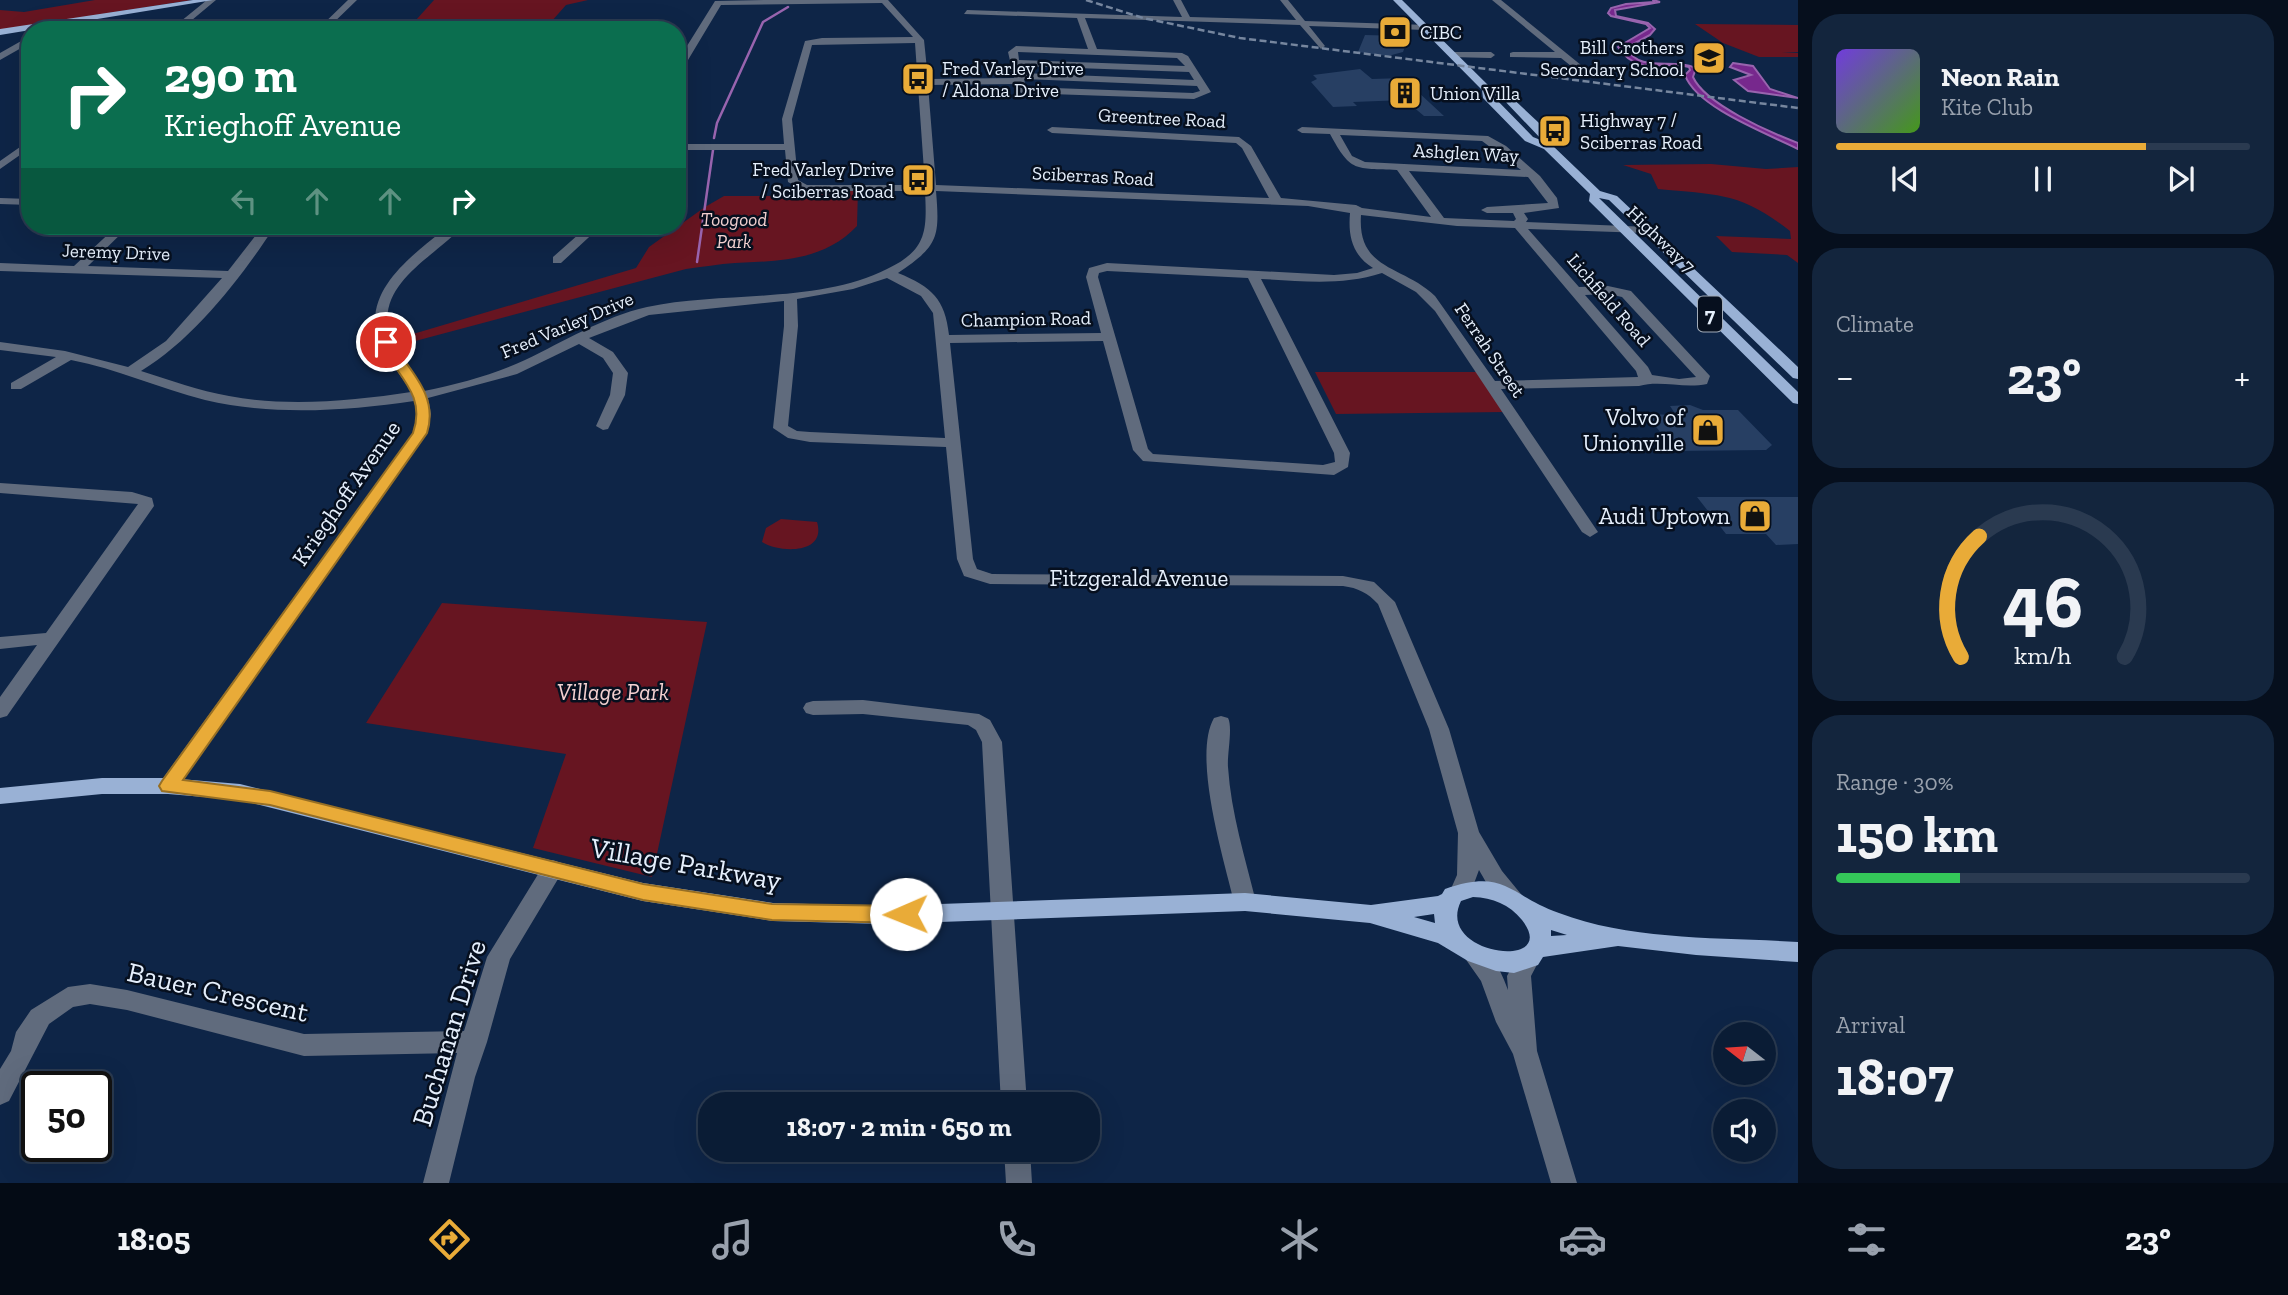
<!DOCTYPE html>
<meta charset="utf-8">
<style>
body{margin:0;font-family:"Zilla Slab",serif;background:#13253d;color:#f1f3f6;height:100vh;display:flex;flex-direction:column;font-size:26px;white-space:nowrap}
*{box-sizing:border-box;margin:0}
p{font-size:23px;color:#99a1ad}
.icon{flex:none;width:38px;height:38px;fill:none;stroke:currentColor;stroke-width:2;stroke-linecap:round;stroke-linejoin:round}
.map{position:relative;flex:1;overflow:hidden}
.drawer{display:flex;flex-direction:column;gap:14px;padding:14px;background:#060f1d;width:490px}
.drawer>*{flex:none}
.hud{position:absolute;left:21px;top:21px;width:665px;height:214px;border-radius:28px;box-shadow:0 7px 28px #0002,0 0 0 2px #2a3a50;background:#0b6e4f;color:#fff;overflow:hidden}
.needle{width:46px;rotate:287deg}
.controls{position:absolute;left:1713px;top:1022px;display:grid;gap:14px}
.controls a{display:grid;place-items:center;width:63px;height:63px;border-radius:50%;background:#0a1c35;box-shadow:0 7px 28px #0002,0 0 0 2px #2a3a50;font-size:35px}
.speed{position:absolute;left:21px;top:1071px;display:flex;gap:14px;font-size:35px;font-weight:700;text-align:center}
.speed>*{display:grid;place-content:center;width:91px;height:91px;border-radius:50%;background:#0a1c35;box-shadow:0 7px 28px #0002,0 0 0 2px #2a3a50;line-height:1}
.speed .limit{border:4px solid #111;border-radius:10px;background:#fff;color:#111}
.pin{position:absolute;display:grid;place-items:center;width:60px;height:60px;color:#fff;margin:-30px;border:4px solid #fff;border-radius:50%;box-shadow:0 2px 7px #0007}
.me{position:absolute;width:77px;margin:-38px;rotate:269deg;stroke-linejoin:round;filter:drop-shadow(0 0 5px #0008)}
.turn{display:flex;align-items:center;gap:24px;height:147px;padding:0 28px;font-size:32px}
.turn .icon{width:91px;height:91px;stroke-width:2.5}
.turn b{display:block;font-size:49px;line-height:60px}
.lanes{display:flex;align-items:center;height:66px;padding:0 28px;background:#0003;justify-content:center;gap:35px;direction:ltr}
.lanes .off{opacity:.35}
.big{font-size:52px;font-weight:700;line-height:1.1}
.drawer .card{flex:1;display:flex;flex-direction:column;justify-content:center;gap:10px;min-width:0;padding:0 24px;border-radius:28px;background:#13253d}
.drawer .dial{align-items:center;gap:0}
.dial svg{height:182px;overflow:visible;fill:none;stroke:#2a3a50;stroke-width:7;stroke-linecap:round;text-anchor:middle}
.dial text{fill:#f1f3f6;stroke:none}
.song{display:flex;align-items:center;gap:21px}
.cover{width:84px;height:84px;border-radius:10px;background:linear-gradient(135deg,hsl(260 70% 55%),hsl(100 70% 35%))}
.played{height:7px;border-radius:4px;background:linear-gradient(90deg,#e9ab38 75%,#2a3a50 75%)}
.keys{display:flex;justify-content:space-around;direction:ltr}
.heat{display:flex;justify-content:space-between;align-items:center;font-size:38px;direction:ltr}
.charge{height:10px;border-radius:5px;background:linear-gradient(90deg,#34c759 30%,#2a3a50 0)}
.trip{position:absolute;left:698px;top:1092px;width:402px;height:70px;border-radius:28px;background:#0a1c35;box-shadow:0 7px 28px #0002,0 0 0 2px #2a3a50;font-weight:700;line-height:70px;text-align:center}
.dock{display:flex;height:112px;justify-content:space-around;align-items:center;background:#040b15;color:#99a1ad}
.dock .icon{width:49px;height:49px}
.dock .active{color:#e9ab38}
.dock b{font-size:32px;color:#f1f3f6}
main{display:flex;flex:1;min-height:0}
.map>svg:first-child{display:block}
.green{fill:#671521}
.water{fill:#77288d;stroke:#9864ae;stroke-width:2}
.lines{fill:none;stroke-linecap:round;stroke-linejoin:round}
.stream{stroke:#9864ae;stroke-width:2.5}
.building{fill:#273f63}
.minor{fill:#606b7d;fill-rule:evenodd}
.major{fill:#99b1d5;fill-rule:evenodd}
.rail{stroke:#76869e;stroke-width:2.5;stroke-dasharray:7 3.5;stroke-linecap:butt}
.route{fill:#e9ab38;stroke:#976f24;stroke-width:2}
.labels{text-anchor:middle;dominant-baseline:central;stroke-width:5;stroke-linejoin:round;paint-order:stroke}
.far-poi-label{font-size:19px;fill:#e5effc;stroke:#060f1e;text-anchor:start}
.far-street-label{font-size:19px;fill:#e5effc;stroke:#060f1e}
.far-park-label{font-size:19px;font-style:italic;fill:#f3d0d0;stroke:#060f1e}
.shield{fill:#060f1e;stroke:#a2acb9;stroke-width:2}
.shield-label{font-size:21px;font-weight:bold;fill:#e5effc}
.poi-label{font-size:23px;fill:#e5effc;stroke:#060f1e;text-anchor:end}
.street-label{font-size:23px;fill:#e5effc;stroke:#060f1e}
.park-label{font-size:23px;font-style:italic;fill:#f3d0d0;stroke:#060f1e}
.near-street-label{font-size:28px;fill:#e5effc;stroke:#060f1e}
</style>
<main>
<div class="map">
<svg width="1798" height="1183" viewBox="0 0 1798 1183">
<rect width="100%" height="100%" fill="#0e2547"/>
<path class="green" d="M95,0H192L0,30V10L24,12Z
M434,0H588L566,5L551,22H539L534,30H407Z
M1695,24L1798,25V52H1782L1798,53V57H1759L1723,43Z
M1711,164L1766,169L1798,167V263L1787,255L1732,252L1716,236L1791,239L1790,231C1740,192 1719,195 1658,189L1651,174L1623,165Z
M797,189H858L857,226C824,261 779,261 735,263C719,264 702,267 686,269L389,348L386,342L636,268L649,247L705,207L724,196H795Z
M1315,372H1478L1505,412L1336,414Z
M781,519L817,522C827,555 779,553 762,542L766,528Z
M442,603L707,622L652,877L533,848L566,754L366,723Z"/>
<path class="water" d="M1653,0L1660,2L1615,10L1616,16L1648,23L1655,29L1650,35L1626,48C1641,74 1672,57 1696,68L1693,77C1705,104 1769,132 1798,143V149C1766,133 1696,107 1685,75L1690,70L1689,67C1662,60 1638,77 1618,47L1650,28L1646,24L1611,16L1608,13L1611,8L1626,4L1654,2Z
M1733,63L1753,66L1770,89L1798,98L1748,91L1734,80L1751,75L1730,67Z"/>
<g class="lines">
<path class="stream" d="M714,138L717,123L763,22L788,7
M697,262L713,150"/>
</g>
<path class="building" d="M1365,35L1402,36L1407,41L1403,52L1388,56L1358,52Z
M1360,69L1372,79L1403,78L1444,116H1424L1405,100L1353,102L1357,106L1333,107L1311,82L1317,79L1313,75Z
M1690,405L1703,410H1738L1772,445L1766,450L1675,451L1646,414L1676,415L1670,406Z
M1697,497H1798V544L1776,545L1766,534H1726Z"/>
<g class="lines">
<path class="minor" d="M207,0H216L180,30H170Z
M348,0H357L326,30H317Z
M764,0H888L924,40L928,79L1014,78L1008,52L1016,46L1088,49L1077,18L964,14L967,10L1182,17L1173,0H1181L1190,17L1296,20L1280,0H1288L1305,21L1428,25L1425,30L1309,26L1325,46L1321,49L1300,25L1085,18L1097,49L1182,53L1188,56L1211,92L1194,99L1022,93L1019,92L1016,84L928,85L936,185L1269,198L1242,148L1236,143L1052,133L1047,130L1052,127L1239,137L1251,146L1281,198L1356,205L1362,208L1431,217L1397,170C1355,168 1351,173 1330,134L1302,133L1297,130L1302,127L1488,136L1506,146L1540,176L1557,198L1559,208L1524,213L1528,219L1526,222L1649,227L1651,229L1645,233L1528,229L1579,287L1608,286L1631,291L1710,376L1707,384C1684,389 1661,380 1639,386L1501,389L1598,532L1590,537L1582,532L1435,311L1416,292L1382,273C1342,286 1302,281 1261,279L1350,453L1348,467L1334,475L1143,461L1133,450L1103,341L950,343L973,559L977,569L992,574L1343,576L1374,582L1395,602L1449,729L1479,832L1502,871L1525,899L1522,905C1502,912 1488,886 1479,870L1469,897L1461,900L1453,897L1450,891L1457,875L1458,833L1429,729L1378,604C1368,593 1358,588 1343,586L990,584L964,576L957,559L946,447L810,442L788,438L773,428L784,326V301L649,315L589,338L613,352L628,373L625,395L608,429L603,430L596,426L610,395L613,373L603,358L579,344L517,374L428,398L431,414L427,433L175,791L168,794L161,791L158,786L161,781L413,433L417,414L414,401C346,411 272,416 205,400C159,388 117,369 71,360L21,389H11V383L56,357L0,350V342L65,351L128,367L166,341L222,278L0,271V263L74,266L117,226H129L88,266L228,271L263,226H275C241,278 194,339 141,371C170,380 199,391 229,396C287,407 352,401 411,392C401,374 384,357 378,337C363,292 411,256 441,232L411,230L405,226H463C435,257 370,286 392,339C400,358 414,373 424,391C459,384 493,375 525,360C565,341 603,317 647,307C721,291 819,304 887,269C927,250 927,231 925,191H805L788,182L785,150H677V144H784L782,119L805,41L822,38L913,37L882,3L721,5L682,70L677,73V62L715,1ZM915,43L925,185H807L798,180L792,119L812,45ZM1018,52L1177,58L1185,66L1019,60ZM1020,66L1189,72L1194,80L1022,73ZM1024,79L1197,86L1200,91L1193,93L1026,87ZM1340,135L1482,141L1521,170L1365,162L1352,156ZM1409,171L1528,177L1548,203L1487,207L1481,210L1487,213H1513L1516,219L1514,221L1444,218ZM936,191L1308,206L1350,213C1348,236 1352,255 1373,268L1357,273L1334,275L1107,263L1089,268L1086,277L1101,333L949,335C945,299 932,287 898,273C938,246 940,238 936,191ZM1361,215L1457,226L1515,228L1636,371L1638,377L1495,381L1435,296C1403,265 1357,271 1361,215ZM1107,271L1248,278L1334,453L1335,462L1323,465L1153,454L1148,449L1098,277L1099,273ZM887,278L921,296L933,313L945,438L810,432L797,431L788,426L798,326L797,299L853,289ZM1608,294L1622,297L1696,377L1679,379L1652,375L1648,367L1585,295Z
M1492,0H1501L1592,74V78H1586L1561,58L1510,57V53L1513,52H1555Z
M30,36V43L0,60V53Z
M1453,52H1491L1495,55L1491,58L1450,57V53Z
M30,140V148L0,169V161Z
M0,198L30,199V205L0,204Z
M588,226H601L561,263H553V257Z
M0,483L132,492L152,498L154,506L7,716L0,718V697L37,645L0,649V637L46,633L138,504L0,493Z
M863,700L979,714L990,720L1002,742L1027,1104H1001L982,742L976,730L968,725L863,714L813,715L806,713L803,708L806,703L813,701Z
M1221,716L1228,718C1233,727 1227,754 1228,767C1231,813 1245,857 1256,902L1253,908L1245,911L1237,908L1234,902C1224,860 1192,756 1214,718Z
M553,860L561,863L564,869L510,959L487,1042L475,1077L449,1183H423L457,1053L304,1056L127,1010L90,1004L73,1007L49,1024L9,1101L0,1105V1069L11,1051L16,1032L31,1010L68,987L90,984L127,990L304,1034L464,1031L487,957L545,863Z
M1474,944C1492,951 1502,973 1508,990L1507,976L1521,950L1529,947L1537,950L1541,957L1531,976L1537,1051L1577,1183H1551L1513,1054L1496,1022L1481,981L1462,954L1466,947Z
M1004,1150H1030L1032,1183H1006Z"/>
<path class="major" d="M193,0H213L0,35V29Z
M1393,0H1402L1490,87L1507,93L1553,136V146L1600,191L1617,196L1798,367V379L1793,378L1609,200L1599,198L1798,392V404L1793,403L1589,201L1590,194L1544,149L1525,141L1483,98L1482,90ZM1491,94L1501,97L1543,141L1533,137Z
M102,778H168L240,784L643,883L773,903L883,906L1245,893L1371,905L1438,896L1442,894L1445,889C1506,868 1508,895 1559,913C1633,941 1720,937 1798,942V962L1696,955L1618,946L1543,957L1538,965L1514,973L1496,971L1468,961L1438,943L1370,923L1245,911L883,924L773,921L643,901L240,800L168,794H102L0,804V788ZM1473,897C1493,898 1509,904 1522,920C1562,971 1434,956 1461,901ZM1434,914L1435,923L1414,917ZM1551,930L1567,935L1551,936Z"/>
<path class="rail" d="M1086,0L1143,18L1240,38L1798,108"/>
</g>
<path class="route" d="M386,339L390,340C409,370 439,395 427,433L183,780L270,791L643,884L772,904L906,906L914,908L917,914L914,920L906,923L772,920L643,900L270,805L162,791L159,786L162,781L413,433C427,393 395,375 380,342Z"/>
<defs>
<symbol id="bank-square" viewBox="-11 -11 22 22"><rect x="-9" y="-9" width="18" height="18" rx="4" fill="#e9ab38" stroke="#060f1e"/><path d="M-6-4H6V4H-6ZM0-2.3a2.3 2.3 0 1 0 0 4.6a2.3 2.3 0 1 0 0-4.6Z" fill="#111"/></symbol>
<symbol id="school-square" viewBox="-11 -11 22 22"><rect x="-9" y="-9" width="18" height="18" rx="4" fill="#e9ab38" stroke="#060f1e"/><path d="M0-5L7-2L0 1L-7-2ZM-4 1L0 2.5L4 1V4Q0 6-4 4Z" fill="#111"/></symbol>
<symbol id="bus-square" viewBox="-11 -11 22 22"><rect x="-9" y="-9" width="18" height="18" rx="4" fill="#e9ab38" stroke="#060f1e"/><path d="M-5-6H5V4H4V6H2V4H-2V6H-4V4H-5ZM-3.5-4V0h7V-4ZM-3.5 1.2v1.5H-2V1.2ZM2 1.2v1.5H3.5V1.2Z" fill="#111"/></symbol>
<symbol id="building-square" viewBox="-11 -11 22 22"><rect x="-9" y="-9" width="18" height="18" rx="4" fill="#e9ab38" stroke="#060f1e"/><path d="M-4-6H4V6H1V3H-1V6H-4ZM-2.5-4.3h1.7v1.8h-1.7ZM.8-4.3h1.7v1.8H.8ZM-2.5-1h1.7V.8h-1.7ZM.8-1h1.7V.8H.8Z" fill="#111"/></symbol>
<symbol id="shop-square" viewBox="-11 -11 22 22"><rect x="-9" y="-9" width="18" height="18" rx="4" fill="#e9ab38" stroke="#060f1e"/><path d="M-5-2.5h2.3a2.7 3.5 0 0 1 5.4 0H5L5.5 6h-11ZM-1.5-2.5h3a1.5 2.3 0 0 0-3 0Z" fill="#111"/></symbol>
</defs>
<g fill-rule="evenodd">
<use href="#bank-square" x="1376" y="13" width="38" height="38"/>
<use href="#school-square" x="1690" y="39" width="38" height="38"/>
<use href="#bus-square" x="899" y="60" width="38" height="38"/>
<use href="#building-square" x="1386" y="74" width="38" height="38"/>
<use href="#bus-square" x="1536" y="112" width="38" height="38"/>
<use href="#bus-square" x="899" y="161" width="38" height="38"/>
<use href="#shop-square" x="1689" y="411" width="38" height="38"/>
<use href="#shop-square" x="1736" y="497" width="38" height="38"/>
</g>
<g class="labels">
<g class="far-poi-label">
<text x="1420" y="32">CIBC</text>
<text x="1684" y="47" text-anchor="end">Bill Crothers<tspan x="1684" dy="22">Secondary School</tspan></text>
<text x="942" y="68">Fred Varley Drive<tspan x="942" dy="22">/ Aldona Drive</tspan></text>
<text x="1430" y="93">Union Villa</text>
<text x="1580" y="120">Highway 7 /<tspan x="1580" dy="22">Sciberras Road</tspan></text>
<text x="894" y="169" text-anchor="end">Fred Varley Drive<tspan x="894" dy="22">/ Sciberras Road</tspan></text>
</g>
<g class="far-street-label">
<text transform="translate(1162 118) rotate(3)">Greentree Road</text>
<text transform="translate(1466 153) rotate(3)">Ashglen Way</text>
<text transform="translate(1093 176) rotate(3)">Sciberras Road</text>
<text transform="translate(1661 239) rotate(44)">Highway 7</text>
<text transform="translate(116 252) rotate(2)">Jeremy Drive</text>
<text transform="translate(1609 300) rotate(49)">Lichfield Road</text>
<text transform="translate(1026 319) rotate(-1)">Champion Road</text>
<text transform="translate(567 325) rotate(-23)">Fred Varley Drive</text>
<text transform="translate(1490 350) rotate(56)">Ferrah Street</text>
</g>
<g class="far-park-label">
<text x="734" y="219">Toogood<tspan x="734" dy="22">Park</tspan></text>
</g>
<rect class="shield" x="1698" y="296.5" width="24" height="35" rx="5"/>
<g class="shield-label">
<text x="1710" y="314">7</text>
</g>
<g class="poi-label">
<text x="1684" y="417">Volvo of<tspan x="1684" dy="26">Unionville</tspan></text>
<text x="1730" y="516">Audi Uptown</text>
</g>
<g class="street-label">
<text transform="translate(346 493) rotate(-55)">Krieghoff Avenue</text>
<text x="1139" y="578">Fitzgerald Avenue</text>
</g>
<g class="park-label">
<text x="613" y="692">Village Park</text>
</g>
<g class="near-street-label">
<text transform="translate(686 864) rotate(10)">Village Parkway</text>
<text transform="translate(218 992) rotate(13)">Bauer Crescent</text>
<text transform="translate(449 1033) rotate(-73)">Buchanan Drive</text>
</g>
</g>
</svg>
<div class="controls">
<a><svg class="needle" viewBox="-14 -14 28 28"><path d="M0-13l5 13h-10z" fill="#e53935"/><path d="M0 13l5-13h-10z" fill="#99a1ad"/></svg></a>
<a><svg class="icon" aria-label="sound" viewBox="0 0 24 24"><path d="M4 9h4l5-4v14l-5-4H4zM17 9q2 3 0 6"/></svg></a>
</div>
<div class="speed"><div class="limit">50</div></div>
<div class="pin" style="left:386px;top:342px;background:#d93025"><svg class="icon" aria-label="arrive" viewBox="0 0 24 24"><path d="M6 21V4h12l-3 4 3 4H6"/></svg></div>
<svg class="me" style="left:906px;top:914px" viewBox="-20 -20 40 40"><circle r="19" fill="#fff"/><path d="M0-13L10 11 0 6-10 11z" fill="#e9ab38"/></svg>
<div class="trip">18:07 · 2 min · 650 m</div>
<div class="hud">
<div class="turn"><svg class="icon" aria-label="right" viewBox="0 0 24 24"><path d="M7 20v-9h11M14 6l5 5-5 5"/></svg><div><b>290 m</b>Krieghoff Avenue</div></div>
<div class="lanes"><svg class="icon off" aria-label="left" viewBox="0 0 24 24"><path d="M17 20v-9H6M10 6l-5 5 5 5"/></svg><svg class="icon off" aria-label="ahead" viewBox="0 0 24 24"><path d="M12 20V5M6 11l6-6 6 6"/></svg><svg class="icon off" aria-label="ahead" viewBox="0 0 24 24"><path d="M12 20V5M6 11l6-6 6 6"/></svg><svg class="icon" aria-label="right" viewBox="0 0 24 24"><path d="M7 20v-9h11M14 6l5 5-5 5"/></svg></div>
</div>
</div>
<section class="drawer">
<div class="card">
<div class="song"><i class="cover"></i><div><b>Neon Rain</b><p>Kite Club</p></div></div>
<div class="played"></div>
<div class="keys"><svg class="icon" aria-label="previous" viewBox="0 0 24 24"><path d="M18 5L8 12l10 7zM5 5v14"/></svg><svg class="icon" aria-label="pause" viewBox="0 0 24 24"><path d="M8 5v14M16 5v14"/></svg><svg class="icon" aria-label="next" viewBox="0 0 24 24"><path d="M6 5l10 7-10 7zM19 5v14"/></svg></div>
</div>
<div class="card"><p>Climate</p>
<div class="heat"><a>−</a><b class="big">23°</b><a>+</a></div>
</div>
<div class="card dial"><svg viewBox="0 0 100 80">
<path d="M14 69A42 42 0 1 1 86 69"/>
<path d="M14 69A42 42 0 0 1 22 16" stroke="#e9ab38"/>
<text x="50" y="56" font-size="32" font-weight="700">46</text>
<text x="50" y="72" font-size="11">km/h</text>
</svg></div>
<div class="card"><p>Range · 30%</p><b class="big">150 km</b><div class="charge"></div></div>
<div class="card"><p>Arrival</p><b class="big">18:07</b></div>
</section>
</main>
<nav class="dock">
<b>18:05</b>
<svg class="icon active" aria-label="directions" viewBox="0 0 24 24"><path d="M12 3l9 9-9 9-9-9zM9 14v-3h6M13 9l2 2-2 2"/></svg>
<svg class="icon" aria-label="music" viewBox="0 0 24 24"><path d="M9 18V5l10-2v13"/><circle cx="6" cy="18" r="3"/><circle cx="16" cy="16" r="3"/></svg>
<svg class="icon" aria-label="phone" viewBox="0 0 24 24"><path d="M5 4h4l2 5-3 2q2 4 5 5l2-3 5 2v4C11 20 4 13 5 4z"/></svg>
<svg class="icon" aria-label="climate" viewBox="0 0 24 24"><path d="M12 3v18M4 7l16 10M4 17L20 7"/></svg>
<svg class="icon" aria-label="car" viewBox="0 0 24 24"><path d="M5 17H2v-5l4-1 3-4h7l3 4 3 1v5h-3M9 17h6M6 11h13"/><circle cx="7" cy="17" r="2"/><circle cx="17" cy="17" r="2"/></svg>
<svg class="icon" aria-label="filters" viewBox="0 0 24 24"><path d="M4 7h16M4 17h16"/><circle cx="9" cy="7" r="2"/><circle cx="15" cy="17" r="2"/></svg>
<b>23°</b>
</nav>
